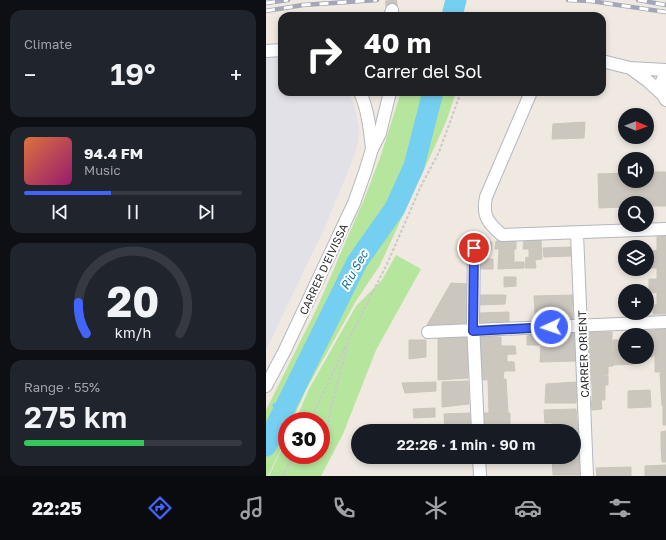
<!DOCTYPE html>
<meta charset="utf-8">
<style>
body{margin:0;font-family:"Golos Text",sans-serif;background:#20242c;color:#f1f3f6;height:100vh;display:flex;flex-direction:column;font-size:15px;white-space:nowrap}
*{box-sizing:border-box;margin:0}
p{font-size:13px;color:#9ea1a6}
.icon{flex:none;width:22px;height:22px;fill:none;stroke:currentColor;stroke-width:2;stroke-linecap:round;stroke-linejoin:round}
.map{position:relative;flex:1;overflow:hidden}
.sheet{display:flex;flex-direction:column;gap:10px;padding:10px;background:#0d0f14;width:266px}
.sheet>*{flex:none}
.guide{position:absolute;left:12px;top:12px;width:328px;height:84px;border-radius:12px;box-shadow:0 2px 6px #0003;background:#202124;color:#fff;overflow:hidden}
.needle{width:26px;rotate:91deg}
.buttons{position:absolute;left:352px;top:108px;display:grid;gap:8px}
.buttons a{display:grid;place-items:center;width:36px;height:36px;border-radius:50%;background:#171b24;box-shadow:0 2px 6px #0003;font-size:20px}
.speed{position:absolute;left:12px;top:412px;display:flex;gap:8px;font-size:20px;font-weight:700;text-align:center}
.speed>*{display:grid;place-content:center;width:52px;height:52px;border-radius:50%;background:#171b24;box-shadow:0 2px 6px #0003;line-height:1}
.speed .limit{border:6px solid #d22;background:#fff;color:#111}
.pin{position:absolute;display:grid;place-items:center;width:34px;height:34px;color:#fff;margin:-17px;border:2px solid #fff;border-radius:50%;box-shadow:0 1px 4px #0007}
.me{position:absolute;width:44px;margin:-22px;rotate:267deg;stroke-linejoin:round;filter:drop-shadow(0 0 3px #0008)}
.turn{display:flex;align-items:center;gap:14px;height:84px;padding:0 20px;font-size:18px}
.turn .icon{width:52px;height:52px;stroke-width:2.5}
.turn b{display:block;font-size:28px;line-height:34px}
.big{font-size:30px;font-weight:600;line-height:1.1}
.sheet .card{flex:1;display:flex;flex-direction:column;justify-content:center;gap:6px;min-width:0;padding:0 14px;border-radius:12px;background:#20242c}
.sheet .dial{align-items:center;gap:0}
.dial svg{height:104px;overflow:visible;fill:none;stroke:#363941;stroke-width:7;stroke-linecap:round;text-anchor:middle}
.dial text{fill:#f1f3f6;stroke:none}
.song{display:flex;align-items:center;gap:12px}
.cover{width:48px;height:48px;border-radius:6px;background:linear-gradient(135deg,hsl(20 70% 55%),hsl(320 70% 35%))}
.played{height:4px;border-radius:2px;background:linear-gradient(90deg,#4264fb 40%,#363941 40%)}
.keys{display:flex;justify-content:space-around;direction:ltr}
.heat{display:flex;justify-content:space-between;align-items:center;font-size:22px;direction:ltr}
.charge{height:6px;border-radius:3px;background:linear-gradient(90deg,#34c759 55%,#363941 0)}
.trip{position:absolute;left:85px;top:424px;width:230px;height:40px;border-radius:20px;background:#171b24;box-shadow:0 2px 6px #0003;font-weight:600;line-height:40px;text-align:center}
.menu{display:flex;height:64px;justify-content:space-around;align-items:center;background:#090b0e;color:#9ea1a6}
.menu .icon{width:28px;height:28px}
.menu .active{color:#4264fb}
.menu b{font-size:18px;color:#f1f3f6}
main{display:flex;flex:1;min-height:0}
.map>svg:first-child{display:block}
.industrial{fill:#e3e1e8}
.green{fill:#b6e59e}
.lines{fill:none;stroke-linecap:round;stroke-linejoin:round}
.stream{stroke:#75cff0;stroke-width:3.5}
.river{stroke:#75cff0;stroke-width:21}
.building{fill:#cbc7bf;stroke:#cbc5ba}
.minor-tunnel{stroke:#c8c4bd;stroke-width:12;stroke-dasharray:12 6;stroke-linecap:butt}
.minor-casing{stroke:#b4b7c1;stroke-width:14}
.path{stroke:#c9c9c9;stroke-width:2;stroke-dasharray:3 2;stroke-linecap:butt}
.minor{stroke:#fff;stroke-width:12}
.rail-casing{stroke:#a3a6b8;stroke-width:4.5}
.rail{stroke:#fff;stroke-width:3;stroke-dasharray:9;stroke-linecap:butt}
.route-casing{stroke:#2b41a3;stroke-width:10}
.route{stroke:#4264fb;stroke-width:7}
.labels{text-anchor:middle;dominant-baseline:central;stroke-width:4;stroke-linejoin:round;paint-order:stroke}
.street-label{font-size:11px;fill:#2e2e2e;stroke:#fff}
.water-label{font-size:12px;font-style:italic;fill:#0d6fa3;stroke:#fff}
</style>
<main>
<section class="sheet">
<div class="card"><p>Climate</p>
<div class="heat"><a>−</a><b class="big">19°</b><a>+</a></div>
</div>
<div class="card">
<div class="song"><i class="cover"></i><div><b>94.4 FM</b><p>Music</p></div></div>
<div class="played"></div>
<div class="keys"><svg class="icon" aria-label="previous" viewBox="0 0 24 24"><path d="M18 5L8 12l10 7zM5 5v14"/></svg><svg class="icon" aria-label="pause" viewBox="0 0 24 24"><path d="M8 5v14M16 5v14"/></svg><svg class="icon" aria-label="next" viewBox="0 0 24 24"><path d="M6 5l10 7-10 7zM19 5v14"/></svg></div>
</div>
<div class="card dial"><svg viewBox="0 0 100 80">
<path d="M14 69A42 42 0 1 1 86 69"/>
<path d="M14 69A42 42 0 0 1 8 45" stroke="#4264fb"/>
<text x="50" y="56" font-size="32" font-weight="700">20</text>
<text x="50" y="72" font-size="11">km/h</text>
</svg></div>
<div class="card"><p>Range · 55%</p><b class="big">275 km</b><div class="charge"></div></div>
</section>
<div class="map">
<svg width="400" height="476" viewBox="0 0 400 476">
<rect width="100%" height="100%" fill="#efe9e1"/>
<path class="industrial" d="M0,54L16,59V92H82L88,104L93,128L92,144L87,159L59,227L0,350Z"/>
<path class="green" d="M135,92H190L180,122L114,265L90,301L41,388L26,421H21C21,440 10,459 2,476H0V410L51,308L99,197L115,155Z
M130,255L155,269L110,350L77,434L55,476H3L21,437V455H55V421H29L43,389L90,306L116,280Z"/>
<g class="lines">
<path class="stream" d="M8,405L14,417"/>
<path class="river" d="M186,16L190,0
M0,446L91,262L129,208L148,166L167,92"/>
</g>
<path class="building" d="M319,122L318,138L286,139L287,124Z
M381,172H400V206H381V203H359V207L333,208L332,174L359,173V181H381Z
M391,234H400V250H391Z
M258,240H275L276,259L269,260L270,268H259L260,257L263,258V249H257Z
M230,241H250V249H229Z
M213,242H226L225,250L223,251L222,257L212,256Z
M305,247V256L278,257L277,248Z
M233,249H248V262H258V268L232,269Z
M400,250V268H382V251Z
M212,259H227V269H212Z
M391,268H400V279H391Z
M238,277H250V286L238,287Z
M383,279H400V292L383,293Z
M185,283L201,284V323L161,325Z
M400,292V305H391V293Z
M213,295H240L239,304L212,305Z
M307,295L306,309L269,312L268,296Z
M387,305H400V314H387Z
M306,309L307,322H269V312Z
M243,312V323L214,325V313Z
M400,329V355H387V330Z
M370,330H387V357H381V335H370Z
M321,332H346V348L322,349Z
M309,333L310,361L274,362L275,345L291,343V335Z
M275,334V345H261V336Z
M214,336L235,337V346H214Z
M201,337L202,378L172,380V338Z
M143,340H160V357L143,359Z
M347,340H359V357H369V364L347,365Z
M214,346H249L250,354L215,355Z
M346,348L347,366L323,367L322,349Z
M241,354V362L215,361V355Z
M389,355H400V372H389Z
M215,361L248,362L249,371H215Z
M342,366V375H323V367Z
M215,371H238L237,379L215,380Z
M400,372V390H395L394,373Z
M323,375L342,376V385L323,384Z
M238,379H240L242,413H223L222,380Z
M202,381L203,404L176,407V382Z
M170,382V391L139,393L136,383Z
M311,382L310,403H279L280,384Z
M326,384L339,385V400H326Z
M384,390L385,407L362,408V391Z
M395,390H400V406H396Z
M335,400L336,409L326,410L325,401Z
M400,406V425H397V407Z
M169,408V417L148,418L147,409Z
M310,409L311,422L279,423L278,410Z
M204,413L205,431H179L178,414Z
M218,413H244V431H219Z
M286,422H313L314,475H287L286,457H308V431H286Z
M400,431V444L395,445V432Z
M400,444V462H396L395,445Z
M400,465V476H379V466Z
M365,467V476H331L330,468Z"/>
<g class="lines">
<path class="minor-tunnel" d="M125,0L126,10"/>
<defs>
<path id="minor" d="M124,16L126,10
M0,51L16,50
M336,61L364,68L400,70
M364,68L382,81L395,93
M400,74C393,83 394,91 400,100
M94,92C102,110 104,130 106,149
M265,92L220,197C216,216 222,223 236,235L400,229
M311,233L321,476
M208,248L207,323L212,431
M162,332L400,322
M0,386L19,350L88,203L99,172L106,149L114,133L124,92
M213,457L214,476"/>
</defs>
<use href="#minor" class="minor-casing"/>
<path class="path" d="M44,421L80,345
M60,438L64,412L83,339L121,264L155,186L173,152L195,92
M17,476L27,455"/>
<use href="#minor" class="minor"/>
<defs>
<path id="rail" d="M302,0L325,1L400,12
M372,0L400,5
M0,3L22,0
M0,11L37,5L111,0"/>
</defs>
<use href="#rail" class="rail-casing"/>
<use href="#rail" class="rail"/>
</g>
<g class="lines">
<defs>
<path id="route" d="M208,248L207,331L285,327"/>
</defs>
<use href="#route" class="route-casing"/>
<use href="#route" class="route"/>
</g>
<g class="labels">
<g class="street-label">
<text transform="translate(57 269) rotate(-65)">CARRER D'EIVISSA</text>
<text transform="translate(317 354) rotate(-92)">CARRER ORIENT</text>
</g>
<g class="water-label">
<text transform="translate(88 270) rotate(-61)">Riu Sec</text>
</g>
</g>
</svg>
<div class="buttons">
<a><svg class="needle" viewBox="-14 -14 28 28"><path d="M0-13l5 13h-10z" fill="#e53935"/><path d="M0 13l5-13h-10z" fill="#9ea1a6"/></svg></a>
<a><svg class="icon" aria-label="sound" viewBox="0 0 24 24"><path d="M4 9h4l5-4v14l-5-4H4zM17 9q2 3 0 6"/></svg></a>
<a><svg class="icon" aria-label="search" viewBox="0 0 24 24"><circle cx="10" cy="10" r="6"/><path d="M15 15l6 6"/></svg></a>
<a><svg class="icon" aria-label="layers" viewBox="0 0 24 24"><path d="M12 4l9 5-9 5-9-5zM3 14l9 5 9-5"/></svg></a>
<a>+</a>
<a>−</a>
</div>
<div class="speed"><div class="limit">30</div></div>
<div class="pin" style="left:208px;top:248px;background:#d93025"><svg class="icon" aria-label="arrive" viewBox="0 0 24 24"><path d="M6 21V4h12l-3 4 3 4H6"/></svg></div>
<svg class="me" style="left:285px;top:327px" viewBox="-20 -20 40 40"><circle r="17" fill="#4264fb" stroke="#fff" stroke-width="3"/><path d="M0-11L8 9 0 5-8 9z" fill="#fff"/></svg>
<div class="trip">22:26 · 1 min · 90 m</div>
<div class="guide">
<div class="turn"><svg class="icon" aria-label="right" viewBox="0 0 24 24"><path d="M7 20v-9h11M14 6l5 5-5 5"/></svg><div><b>40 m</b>Carrer del Sol</div></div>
</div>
</div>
</main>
<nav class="menu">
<b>22:25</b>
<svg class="icon active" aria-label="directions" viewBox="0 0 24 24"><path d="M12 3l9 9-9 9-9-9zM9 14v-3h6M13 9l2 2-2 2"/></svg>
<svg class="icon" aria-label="music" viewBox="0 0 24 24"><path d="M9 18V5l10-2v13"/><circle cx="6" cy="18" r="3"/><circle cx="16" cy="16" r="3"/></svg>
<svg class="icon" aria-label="phone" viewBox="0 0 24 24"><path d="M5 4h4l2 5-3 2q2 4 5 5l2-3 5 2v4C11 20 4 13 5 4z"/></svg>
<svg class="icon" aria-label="climate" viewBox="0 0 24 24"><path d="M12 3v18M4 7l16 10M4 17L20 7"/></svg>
<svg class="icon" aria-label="car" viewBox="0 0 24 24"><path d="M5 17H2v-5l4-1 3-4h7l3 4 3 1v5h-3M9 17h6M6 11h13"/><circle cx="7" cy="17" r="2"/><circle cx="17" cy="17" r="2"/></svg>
<svg class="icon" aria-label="filters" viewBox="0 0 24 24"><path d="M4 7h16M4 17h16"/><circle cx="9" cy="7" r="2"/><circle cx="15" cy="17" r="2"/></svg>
</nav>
